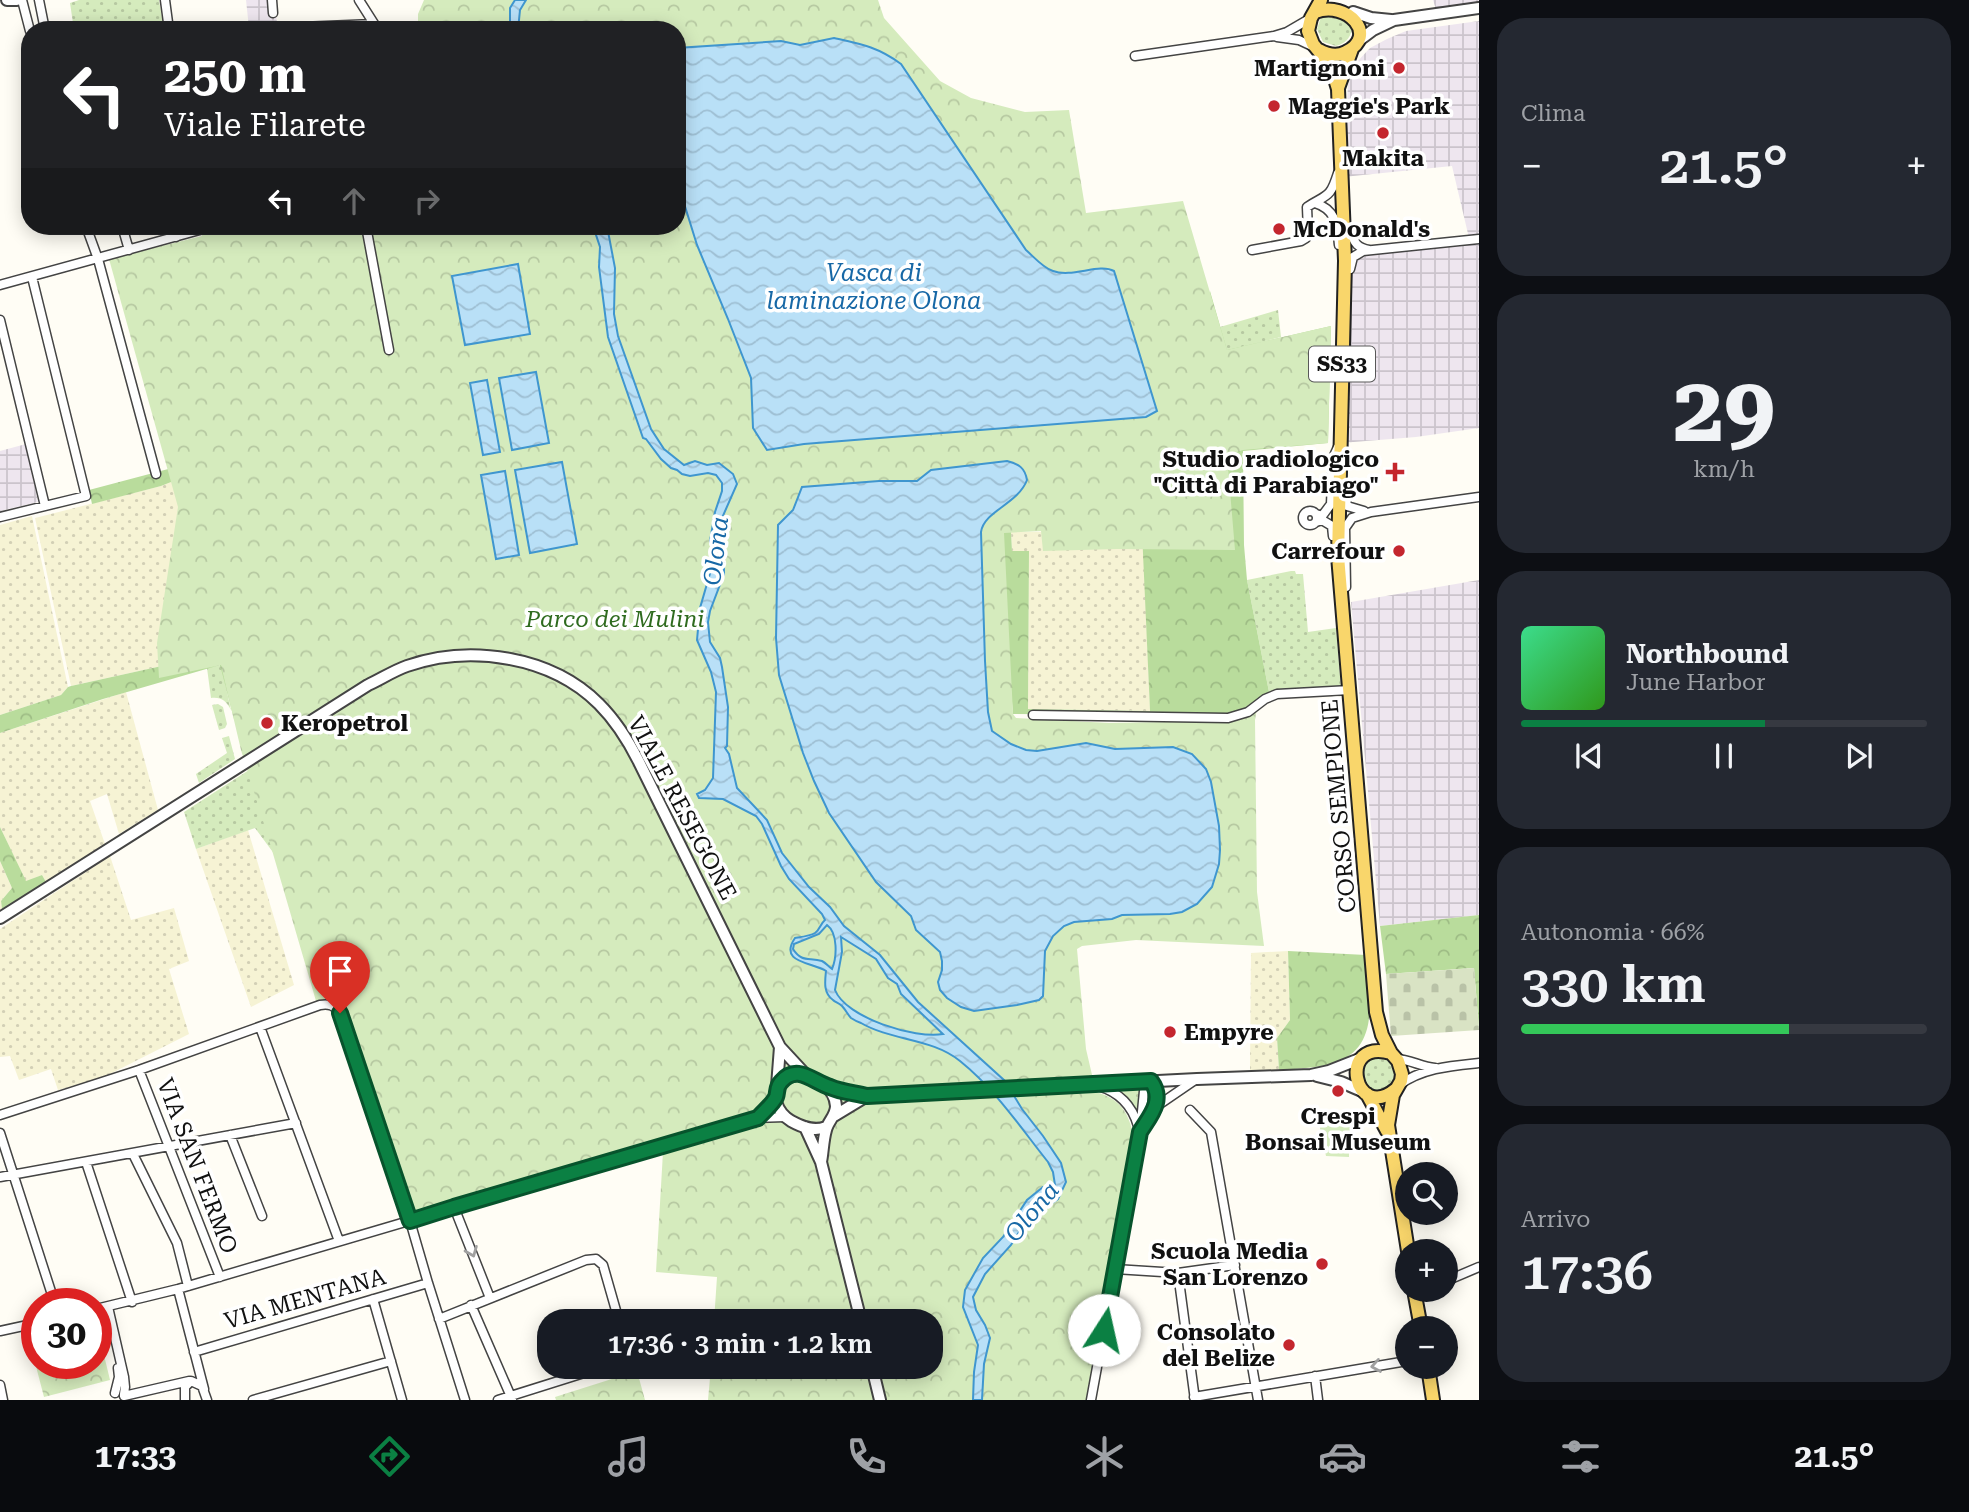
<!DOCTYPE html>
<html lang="it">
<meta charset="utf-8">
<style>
body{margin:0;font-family:"Roboto Serif",serif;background:#242831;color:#f1f3f6;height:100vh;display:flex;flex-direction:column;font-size:26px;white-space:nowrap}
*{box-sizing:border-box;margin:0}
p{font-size:23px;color:#9ea1a6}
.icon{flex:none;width:38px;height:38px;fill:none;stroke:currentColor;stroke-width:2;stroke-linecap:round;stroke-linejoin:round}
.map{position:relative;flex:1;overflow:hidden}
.details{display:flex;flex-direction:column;gap:18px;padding:18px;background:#0d0f14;width:490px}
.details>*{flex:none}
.banner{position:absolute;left:21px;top:21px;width:665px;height:214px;border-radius:28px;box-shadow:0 4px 18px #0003;background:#202124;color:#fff;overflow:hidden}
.controls{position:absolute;left:1395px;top:1162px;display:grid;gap:14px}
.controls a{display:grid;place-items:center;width:63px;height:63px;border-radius:50%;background:#171b24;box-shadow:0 4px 18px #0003;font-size:35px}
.speed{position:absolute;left:21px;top:1288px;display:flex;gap:14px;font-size:35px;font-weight:700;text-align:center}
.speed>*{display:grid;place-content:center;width:91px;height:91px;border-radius:50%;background:#171b24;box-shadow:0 4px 18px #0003;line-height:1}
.speed .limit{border:10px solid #d22;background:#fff;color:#111}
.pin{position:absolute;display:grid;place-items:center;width:60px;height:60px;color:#fff;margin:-72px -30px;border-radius:50% 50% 50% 0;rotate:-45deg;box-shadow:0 0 7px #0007}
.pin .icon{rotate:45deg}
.me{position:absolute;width:77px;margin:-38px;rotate:10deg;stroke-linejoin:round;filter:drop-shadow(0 0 5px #0008)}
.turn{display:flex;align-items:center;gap:24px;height:147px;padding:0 28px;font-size:32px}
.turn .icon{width:91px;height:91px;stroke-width:2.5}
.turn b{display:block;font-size:49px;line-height:60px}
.lanes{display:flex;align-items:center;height:66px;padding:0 28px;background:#0003;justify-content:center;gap:35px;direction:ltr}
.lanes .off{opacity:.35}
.big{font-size:52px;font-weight:600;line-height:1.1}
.details .tile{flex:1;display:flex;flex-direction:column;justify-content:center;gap:10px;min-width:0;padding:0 24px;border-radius:28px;background:#242831}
.details .dial{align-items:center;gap:0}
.dial b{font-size:91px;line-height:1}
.song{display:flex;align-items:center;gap:21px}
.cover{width:84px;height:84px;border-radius:10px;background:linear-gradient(135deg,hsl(150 70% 55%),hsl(110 70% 35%))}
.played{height:7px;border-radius:4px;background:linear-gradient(90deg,#0b8043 60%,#363941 60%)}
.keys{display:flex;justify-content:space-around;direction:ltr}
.heat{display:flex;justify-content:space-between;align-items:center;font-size:38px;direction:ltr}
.charge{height:10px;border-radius:5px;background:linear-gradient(90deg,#34c759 66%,#363941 0)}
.trip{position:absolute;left:537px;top:1309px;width:406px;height:70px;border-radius:28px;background:#171b24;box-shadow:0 4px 18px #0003;font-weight:600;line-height:70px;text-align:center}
.menu{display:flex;height:112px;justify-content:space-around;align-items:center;background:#090b0e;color:#9ea1a6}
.menu .icon{width:49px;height:49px}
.menu .selected{color:#0b8043}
.menu b{font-size:32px;color:#f1f3f6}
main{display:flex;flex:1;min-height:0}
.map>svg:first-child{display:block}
.industrial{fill:url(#industrial-grid)}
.farmland{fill:url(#farmland-dots)}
.grass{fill:url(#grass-dots)}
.forest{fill:url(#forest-crowns)}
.cemetery{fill:url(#cemetery-stones)}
.park{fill:url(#park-crowns)}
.garden{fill:#d5ebbd}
.water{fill:url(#water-waves);stroke:#3f96cf;stroke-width:2;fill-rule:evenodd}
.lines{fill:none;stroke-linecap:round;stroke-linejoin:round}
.minor-casing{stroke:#444;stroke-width:11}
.tertiary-casing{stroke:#444;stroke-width:14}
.primary-casing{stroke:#222;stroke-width:16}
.minor{stroke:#fff;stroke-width:8}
.tertiary{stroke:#fff;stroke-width:10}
.primary{stroke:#f9d66b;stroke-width:12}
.oneway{stroke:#a0a0a0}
.route-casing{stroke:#07532c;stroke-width:18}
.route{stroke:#0b8043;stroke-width:12}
.poi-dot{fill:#c4262e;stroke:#fff;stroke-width:2.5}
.labels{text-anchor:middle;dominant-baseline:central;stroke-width:7;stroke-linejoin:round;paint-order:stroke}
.shield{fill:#fff;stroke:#585858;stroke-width:2}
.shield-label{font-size:21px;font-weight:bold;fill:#111}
.poi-label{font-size:23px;font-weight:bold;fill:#111;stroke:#fff;text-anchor:end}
.park-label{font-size:23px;font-style:italic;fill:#2f6b1f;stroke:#fff}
.street-label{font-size:23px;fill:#111;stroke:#fff}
.water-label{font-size:24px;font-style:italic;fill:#1768a6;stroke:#fff}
</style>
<main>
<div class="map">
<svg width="1479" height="1400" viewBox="0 0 1479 1400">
<defs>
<pattern id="industrial-grid" width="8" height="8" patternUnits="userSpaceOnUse" patternTransform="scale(1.75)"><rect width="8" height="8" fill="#eee6ef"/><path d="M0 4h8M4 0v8" fill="none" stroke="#cbc4cc"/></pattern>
<pattern id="farmland-dots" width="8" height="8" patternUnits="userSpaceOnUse" patternTransform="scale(1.75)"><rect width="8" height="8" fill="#f6f3d4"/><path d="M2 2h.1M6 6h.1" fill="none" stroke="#d2cfb5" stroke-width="1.8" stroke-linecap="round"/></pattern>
<pattern id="grass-dots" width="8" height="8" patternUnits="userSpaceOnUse" patternTransform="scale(1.75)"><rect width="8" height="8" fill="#d5ebbd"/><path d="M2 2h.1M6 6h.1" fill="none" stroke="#b6c8a1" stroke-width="1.8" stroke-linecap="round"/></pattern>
<pattern id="forest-crowns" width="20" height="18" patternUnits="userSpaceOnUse" patternTransform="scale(1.75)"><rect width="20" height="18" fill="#b9dc9c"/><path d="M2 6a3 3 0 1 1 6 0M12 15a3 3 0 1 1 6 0" fill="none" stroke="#9ebc85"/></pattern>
<pattern id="cemetery-stones" width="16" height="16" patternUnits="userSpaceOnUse" patternTransform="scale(1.75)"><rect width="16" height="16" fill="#d9e3c4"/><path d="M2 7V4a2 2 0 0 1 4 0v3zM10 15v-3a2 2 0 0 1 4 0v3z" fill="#b9c2a7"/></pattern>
<pattern id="park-crowns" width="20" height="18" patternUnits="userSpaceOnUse" patternTransform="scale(1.75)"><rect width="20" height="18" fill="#d5ebbd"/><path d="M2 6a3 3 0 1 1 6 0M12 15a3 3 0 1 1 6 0" fill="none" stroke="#b6c8a1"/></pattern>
<pattern id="water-waves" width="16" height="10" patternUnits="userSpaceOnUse" patternTransform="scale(1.75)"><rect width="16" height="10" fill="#b9e0f7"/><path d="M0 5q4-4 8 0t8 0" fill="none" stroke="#9ebfd3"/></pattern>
</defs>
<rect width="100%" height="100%" fill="#fffdf5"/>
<path class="industrial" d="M246,0H274L278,30H239L249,28Z
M1433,0H1479V7L1437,13Z
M1479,21V428L1416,437L1341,443L1346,253L1469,238L1452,166L1343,177L1348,84L1355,64L1370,48L1387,39L1406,31Z
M26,444L38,502L0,511V451Z
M1479,580V915L1380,926L1351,602Z"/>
<path class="farmland" d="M274,441L207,656L71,686L35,518L161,486Z
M32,516L68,687L61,695L0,715V525Z
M1143,531L1150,711L1028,709L1029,552L1012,551L1011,532Z
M126,692L158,810L119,834L107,794L90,801L105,844L46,882L42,875L26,882L0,827V733Z
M248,830L294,985L251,1007L196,849Z
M110,856L131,920L174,908L189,961L169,969L189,1034L102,1078L58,1090L51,1069L19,1080L10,1056L0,1057V929Z
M0,861L12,888L1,901L2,909L0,910Z
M1288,951L1290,1020L1277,1038L1279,1070L1250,1071L1251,953Z"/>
<path class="grass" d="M79,0H159L164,30H74L70,3Z
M1333,11L1352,25C1352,36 1347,43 1336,46L1323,42L1317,29L1321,17Z
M1278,310L1281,337L1227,351L1220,327Z
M1291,571H1295L1296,574H1303L1308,632L1336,628L1341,688L1269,692L1247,580Z
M221,665L231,710C226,701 222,697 211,698L207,668Z
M218,704L223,707L227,724L225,728L219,730L212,705Z
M351,704L275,855L255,828L196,849L184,812Z
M229,736L235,759L199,783L196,774L227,753L222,738Z
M1362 1074a17 17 0 1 1 34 0a17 17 0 1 1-34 0Z
M1141,1088L1137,1117L1115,1089Z"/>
<path class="forest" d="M1210,291L1227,350L1331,326L1328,443L1243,451L1244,545L1247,580L1269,692L1239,713L1122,715L1013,714L998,532H1011L1012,551H1029L1028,709L1150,711L1142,531Z
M274,441L161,486L92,504L89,490Z
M302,640L234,719L220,665L103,699L0,733V715L61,695L68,687L71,686L207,656Z
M0,827L26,881L42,875L46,882L2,909L1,901L12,888L0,861Z
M1479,915V1029L1474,968L1386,974L1380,926Z
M1288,951L1366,955C1369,998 1383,1052 1327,1065C1312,1068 1295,1069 1279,1070L1277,1038L1290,1020Z"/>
<path class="cemetery" d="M1474,968L1479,1030L1391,1036L1386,974Z"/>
<path class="park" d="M424,0H878L884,18L940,81L971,98L1025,112L1069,110L1086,213L1183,201L1227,350L1331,326L1328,443L1243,450L1227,455L1235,550L1117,549L1043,551L1041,531L1004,533L1013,714L1016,718L1109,723L1231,721L1246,717L1257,708L1255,720L1257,892L1264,946L1136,940L1082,946L1077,949L1086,1049L1096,1092C1121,1099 1129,1113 1134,1138L1086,1400H708L711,1367H931V1321H714L717,1277L656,1272L663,1152L661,1143L425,1212L416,1213L409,1208L344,1011C335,1001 330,997 316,1001L269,840L241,750L221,665L159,678L157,643L178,507L109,259L202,236L200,226H677V30H418V14Z
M96,1322L110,1380L44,1397L27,1332L37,1330V1363H96Z
M637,1371L645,1400H556L555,1397Z"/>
<path class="garden" d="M1317,1114L1352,1117V1121L1355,1122L1354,1140H1349V1157L1326,1156Z"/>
<path class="water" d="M515,0H526L520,10L518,30H510V8Z
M834,38C861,44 878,47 901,64L1026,250C1034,257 1043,268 1053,271C1072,278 1099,263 1114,271L1157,411L1146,417L804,444L767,450L753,428L751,378L728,319L697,245L683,200L677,115V48L781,41L800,45Z
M593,226H607L615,268L614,314L618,336L651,429L664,449L684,465L695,461L707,465L719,463L733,474L737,484L722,518L720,535L724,559V574L710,611L708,622L710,642L720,658L722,667L728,707L727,746L725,748L729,754L737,788L767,820L782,853L809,887L830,907L844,926L880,955L918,1002L1005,1081L1022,1109L1043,1136L1061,1163L1066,1182L1058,1199L1052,1203L1040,1204L1034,1208L1011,1245L985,1274L973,1297L976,1310L985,1325L990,1338L984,1364L982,1400H973L974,1372L978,1345L963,1307L965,1290L983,1258L1003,1237L1027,1200L1043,1187H1052L1055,1185L1053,1172L1048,1162C1020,1127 996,1090 960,1061C932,1038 892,1041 861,1023C858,1022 854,1020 851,1018C848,1015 845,1009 842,1006C839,1003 835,1002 833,1000C823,993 825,981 826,971C812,962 778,963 795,938C801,937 810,936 815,933C820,930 820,924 825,920L822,914L789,879L781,866L762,824L756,816L723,799L699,798L697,794L705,790L713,778L716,692L711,672L697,640L700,608L713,563L714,553L710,541L715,512L722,491V483L716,475L708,473L690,476L682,474L677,470L671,468L661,459L646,439L643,438L608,337L599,267L600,247ZM827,925C838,933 837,957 832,969C828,966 826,963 822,961C809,957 802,963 793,949L794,944L819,934ZM841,937L876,959L888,978L897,984L901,994L943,1034C915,1039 846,1018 835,990L842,952Z
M518,264L530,334L465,345L452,276Z
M536,372L549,443L512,450L499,378Z
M487,380L500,452L483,455L470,383Z
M1007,461C1019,464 1025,468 1027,480C1018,504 984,511 981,532L985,661L988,712L992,731L1011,744L1026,750L1037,751L1086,743L1115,749L1173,747L1192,754L1206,769L1211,782L1219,826L1220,850L1219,864L1212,887L1197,904L1182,912L1170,914L1122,915L1112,919L1074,922L1064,926L1053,936L1045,951L1043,996L1039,1000L1017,1005L974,1011L961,1007L947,998L940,990L938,982L942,970V961L940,952L916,930L911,916L876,882L829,813L814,781L803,753L779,675L776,638L778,525L793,510L802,487L879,481H917L931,470Z
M562,462L577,544L530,553L515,470Z
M505,471L519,555L496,559L481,475Z"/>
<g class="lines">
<defs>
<path id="minor" d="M22,0L30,31
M39,0L45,30
M165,0L169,30
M272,0L273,13
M359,0L378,30
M301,27L374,24
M1277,37L1299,40L1314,47
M1135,56L1274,36L1287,32L1311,18
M1315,203C1337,210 1337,226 1339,245
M86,226L98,259L156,474
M122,226L129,250
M173,226L176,237
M366,226L389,350
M1344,226C1356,234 1349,246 1369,250
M1252,250L1301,241L1306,238L1308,232L1307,207C1327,194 1330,199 1338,173
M1350,269L1353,257L1363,251L1479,239
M0,285L214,226
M0,320L45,506
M1345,492L1347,506L1364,511
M1303 518a7 7 0 1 1 14 0a7 7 0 1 1-14 0Z
M1316,514L1322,516L1331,504L1333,458L1338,447
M0,517L86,496L32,277
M1316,522L1322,520L1332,526L1333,536
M1346,587L1345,528L1352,518L1371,512L1479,497
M1033,715L1228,718L1248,712L1265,699L1277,694L1350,690
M260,1027L339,1241
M1396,1059C1410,1059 1421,1067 1435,1068
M139,1070L220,1277
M1399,1085C1423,1068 1450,1066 1479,1063
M1098,1086C1119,1092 1132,1105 1138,1126
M1190,1110L1211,1132L1258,1400
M0,1115L139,1070L320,1005C330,1003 334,1006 340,1013L410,1221L428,1283L465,1400
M758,1118L775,1099
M1142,1130L1157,1106L1195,1080
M0,1133L55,1304
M230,1135L262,1216
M133,1154L177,1243L188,1286
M86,1162L132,1302
M0,1177L296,1123
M454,1207L490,1298
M1115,1269L1178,1273L1235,1265
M1178,1273L1195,1400
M1446,1281L1479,1267
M178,1289L204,1389
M1415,1294L1426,1290
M373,1299L402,1400
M471,1305L512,1399
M108,1307L124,1377L125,1387L124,1394
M96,1309L178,1289L758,1118L785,1117
M439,1319L586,1260L596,1259L603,1265L619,1321
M0,1331L37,1323
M194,1352L428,1283
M1315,1376L1318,1400
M0,1385L3,1400
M115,1393L119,1377L118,1368
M124,1396L189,1381
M1194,1397L1407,1361
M185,1400V1387L191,1381L202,1386L207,1400
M253,1400L391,1361
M498,1400L603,1367
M1091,1400L1140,1132L1144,1091L1151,1081L1155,1086L1157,1106"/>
<path id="tertiary" d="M7,0H17
M1353,12L1371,18L1391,20
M1357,42L1373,30L1394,20L1479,8
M0,918L368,685C381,679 393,671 407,666C470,644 551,656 599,704C616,721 628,740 639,762L780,1047L805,1074
M1317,1076L1341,1082L1364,1092
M777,1086L780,1047
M828,1087L867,1096L1197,1079L1311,1075L1329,1071L1362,1058
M834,1116L867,1096
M805,1127L821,1162L861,1321
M821,1162C823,1152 823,1140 826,1130C828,1121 836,1116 836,1106C835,1096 830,1088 822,1084C780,1056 759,1101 791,1121C802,1127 814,1132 826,1127
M872,1367L880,1400"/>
<path id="primary" d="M1321,0L1311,18L1308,31L1313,44L1331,66L1338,89L1345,261L1338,556L1376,1012L1382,1035L1391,1053L1398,1061L1402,1074L1401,1081L1393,1095L1388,1125L1408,1251
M1315,12C1348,0 1379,36 1346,52C1337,57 1328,55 1319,50
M1338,88L1352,49
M1391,1053C1336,1037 1354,1124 1396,1089
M1367,1094L1387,1131
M1414,1290L1421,1328
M1428,1367L1433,1400"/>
</defs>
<use href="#minor" class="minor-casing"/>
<use href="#tertiary" class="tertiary-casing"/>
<use href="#primary" class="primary-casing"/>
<use href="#minor" class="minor"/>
<use href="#tertiary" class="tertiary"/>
<use href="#primary" class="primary"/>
</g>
<defs><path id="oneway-chevron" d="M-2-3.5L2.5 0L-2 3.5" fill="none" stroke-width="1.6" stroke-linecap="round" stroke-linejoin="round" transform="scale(1.75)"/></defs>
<g class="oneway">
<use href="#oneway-chevron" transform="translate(472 1252) rotate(68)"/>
<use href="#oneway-chevron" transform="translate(1376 1366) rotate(170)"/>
</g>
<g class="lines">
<defs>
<path id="route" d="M340,1013L410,1221L454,1207L758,1118C763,1112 773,1104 776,1097C778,1092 776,1087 781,1082C797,1063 813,1082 830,1087C841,1092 855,1093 867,1096L1151,1081C1165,1100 1150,1116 1140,1132L1104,1330"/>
</defs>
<use href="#route" class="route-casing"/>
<use href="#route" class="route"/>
</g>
<g class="poi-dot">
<circle cx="1399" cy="68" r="7"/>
<circle cx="1274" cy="106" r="7"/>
<circle cx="1383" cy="133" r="7"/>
<circle cx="1279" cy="229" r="7"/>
<path d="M1391.5 461.5h7v7h7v7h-7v7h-7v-7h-7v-7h7z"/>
<circle cx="1399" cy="551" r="7"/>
<circle cx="267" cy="723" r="7"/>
<circle cx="1170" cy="1032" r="7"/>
<circle cx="1338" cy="1091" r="7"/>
<circle cx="1322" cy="1264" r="7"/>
<circle cx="1289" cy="1345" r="7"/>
</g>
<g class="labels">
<rect class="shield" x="1309" y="346.5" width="66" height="35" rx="5"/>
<g class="shield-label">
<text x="1342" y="364">SS33</text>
</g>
<g class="poi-label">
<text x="1385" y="68">Martignoni</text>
<text x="1288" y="106" text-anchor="start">Maggie's Park</text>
<text x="1383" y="158" text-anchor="middle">Makita</text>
<text x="1293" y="229" text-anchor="start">McDonald's</text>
<text x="1379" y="459">Studio radiologico<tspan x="1379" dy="26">"Città di Parabiago"</tspan></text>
<text x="1385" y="551">Carrefour</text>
<text x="281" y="723" text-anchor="start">Keropetrol</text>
<text x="1184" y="1032" text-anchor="start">Empyre</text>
<text x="1338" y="1116" text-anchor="middle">Crespi<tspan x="1338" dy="26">Bonsai Museum</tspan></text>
<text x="1308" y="1251">Scuola Media<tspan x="1308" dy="26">San Lorenzo</tspan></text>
<text x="1275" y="1332">Consolato<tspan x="1275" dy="26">del Belize</tspan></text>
</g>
<g class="park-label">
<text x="615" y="619">Parco dei Mulini</text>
</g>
<g class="street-label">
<text transform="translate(1339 806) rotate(-95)">CORSO SEMPIONE</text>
<text transform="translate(682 808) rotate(62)">VIALE RESEGONE</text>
<text transform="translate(197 1166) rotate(69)">VIA SAN FERMO</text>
<text transform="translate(305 1299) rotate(-16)">VIA MENTANA</text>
</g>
<g class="water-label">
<text x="874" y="273">Vasca di<tspan x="874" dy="28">laminazione Olona</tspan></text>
<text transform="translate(716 551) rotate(-83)">Olona</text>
<text transform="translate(1032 1212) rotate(-50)">Olona</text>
</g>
</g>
</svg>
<div class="controls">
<a><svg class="icon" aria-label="search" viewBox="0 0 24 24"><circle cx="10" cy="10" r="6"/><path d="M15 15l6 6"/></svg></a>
<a>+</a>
<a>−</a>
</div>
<div class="speed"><div class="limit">30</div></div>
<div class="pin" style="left:340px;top:1013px;background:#d93025"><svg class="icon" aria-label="arrive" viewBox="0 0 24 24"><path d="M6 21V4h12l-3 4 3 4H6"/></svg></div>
<svg class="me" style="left:1104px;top:1330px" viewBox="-20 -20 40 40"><circle r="19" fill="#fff"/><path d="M0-13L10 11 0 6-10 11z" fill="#0b8043"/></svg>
<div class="trip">17:36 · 3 min · 1.2 km</div>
<div class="banner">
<div class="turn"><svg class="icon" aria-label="left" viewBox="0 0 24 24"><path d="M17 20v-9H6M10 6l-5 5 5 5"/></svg><div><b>250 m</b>Viale Filarete</div></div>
<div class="lanes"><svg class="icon" aria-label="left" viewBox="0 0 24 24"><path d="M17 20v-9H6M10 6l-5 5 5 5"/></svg><svg class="icon off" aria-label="ahead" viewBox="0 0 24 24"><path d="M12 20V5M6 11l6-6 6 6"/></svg><svg class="icon off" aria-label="right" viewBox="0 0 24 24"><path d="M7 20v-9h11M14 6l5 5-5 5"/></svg></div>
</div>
</div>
<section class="details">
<div class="tile"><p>Clima</p>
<div class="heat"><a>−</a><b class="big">21.5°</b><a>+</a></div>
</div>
<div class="tile dial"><b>29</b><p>km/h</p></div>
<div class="tile">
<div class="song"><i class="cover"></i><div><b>Northbound</b><p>June Harbor</p></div></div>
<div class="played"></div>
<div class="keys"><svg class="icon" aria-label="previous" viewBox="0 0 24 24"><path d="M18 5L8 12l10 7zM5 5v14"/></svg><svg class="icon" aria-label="pause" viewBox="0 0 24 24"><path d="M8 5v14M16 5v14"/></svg><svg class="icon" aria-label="next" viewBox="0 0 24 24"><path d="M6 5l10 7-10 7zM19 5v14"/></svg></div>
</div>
<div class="tile"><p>Autonomia · 66%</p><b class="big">330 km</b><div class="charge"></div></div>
<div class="tile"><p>Arrivo</p><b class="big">17:36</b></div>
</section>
</main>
<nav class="menu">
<b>17:33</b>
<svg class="icon selected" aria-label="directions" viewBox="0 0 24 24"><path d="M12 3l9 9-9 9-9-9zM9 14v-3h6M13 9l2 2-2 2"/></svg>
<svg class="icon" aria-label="music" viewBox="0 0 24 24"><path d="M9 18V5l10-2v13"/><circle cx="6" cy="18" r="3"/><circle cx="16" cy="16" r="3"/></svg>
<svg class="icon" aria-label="phone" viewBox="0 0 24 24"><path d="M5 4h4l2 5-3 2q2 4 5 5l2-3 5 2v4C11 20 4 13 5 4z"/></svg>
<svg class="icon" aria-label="climate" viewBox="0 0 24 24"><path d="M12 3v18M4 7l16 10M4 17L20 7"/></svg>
<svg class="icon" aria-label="car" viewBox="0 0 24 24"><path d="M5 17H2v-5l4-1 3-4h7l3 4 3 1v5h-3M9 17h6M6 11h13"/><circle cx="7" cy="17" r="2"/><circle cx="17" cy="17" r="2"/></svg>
<svg class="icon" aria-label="filters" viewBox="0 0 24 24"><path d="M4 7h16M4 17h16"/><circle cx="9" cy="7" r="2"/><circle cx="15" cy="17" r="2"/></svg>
<b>21.5°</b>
</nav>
